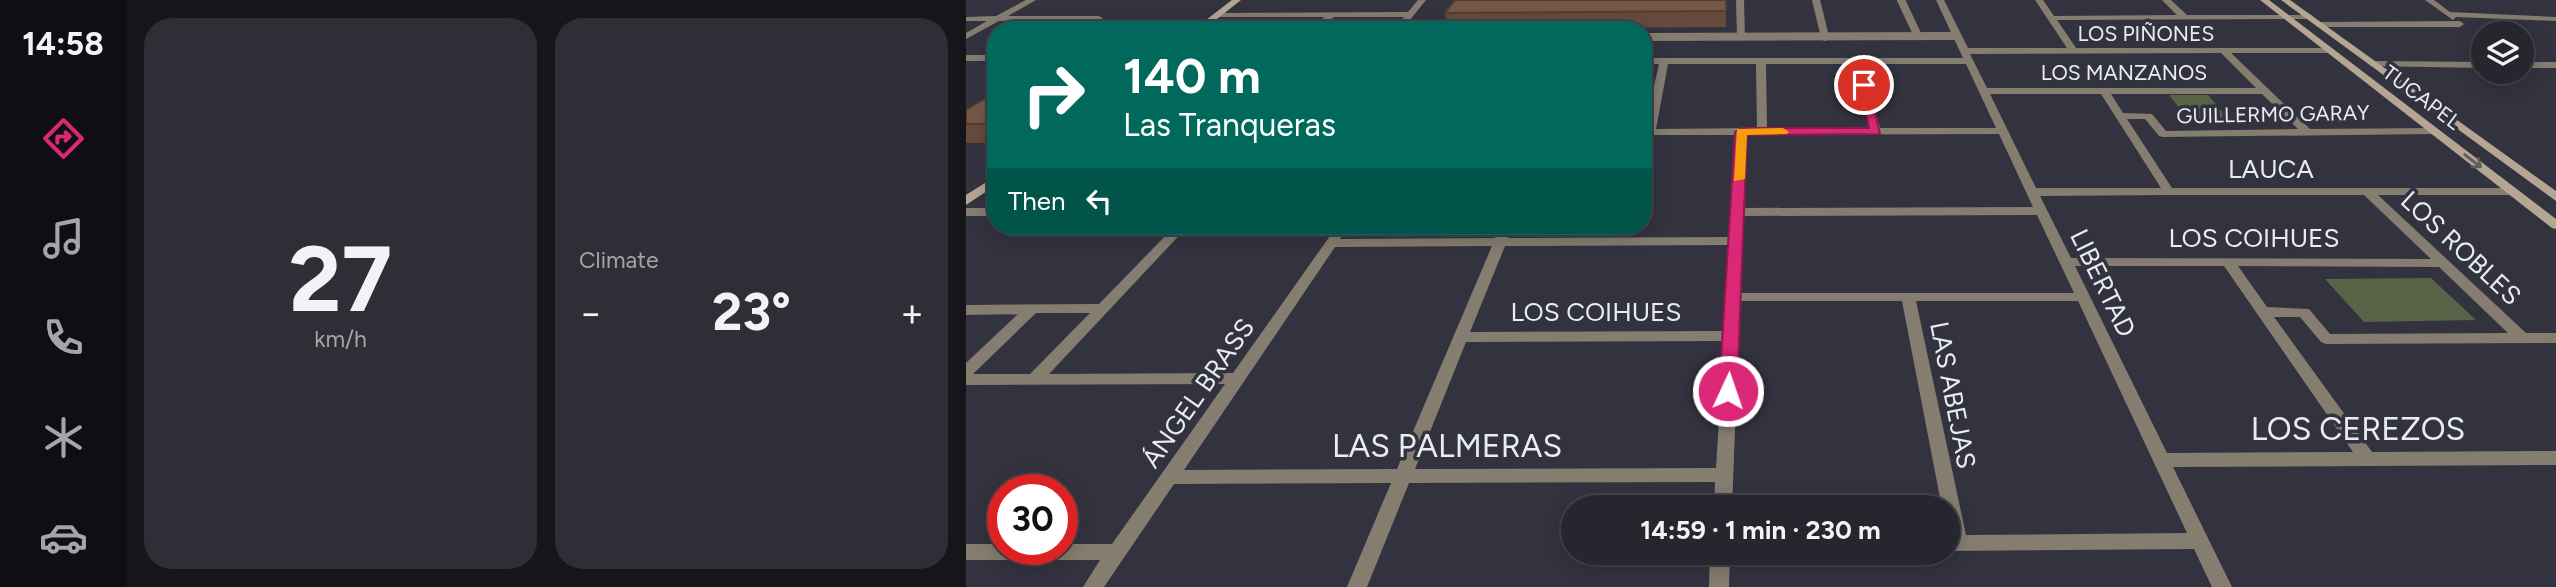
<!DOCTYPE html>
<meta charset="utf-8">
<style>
body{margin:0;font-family:Figtree,sans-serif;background:#2e2e37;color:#f1f3f6;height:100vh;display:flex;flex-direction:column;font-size:26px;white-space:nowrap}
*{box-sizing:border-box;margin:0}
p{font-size:23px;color:#a4a5aa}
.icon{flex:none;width:38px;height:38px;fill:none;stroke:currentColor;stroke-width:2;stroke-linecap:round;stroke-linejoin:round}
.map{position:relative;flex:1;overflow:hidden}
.drawer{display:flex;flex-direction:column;gap:18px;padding:18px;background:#15151a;width:840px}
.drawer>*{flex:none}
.guide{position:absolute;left:21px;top:21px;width:665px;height:214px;border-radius:28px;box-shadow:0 4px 18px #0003,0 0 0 2px #42434b;background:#00695c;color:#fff;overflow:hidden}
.fabs{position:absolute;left:1505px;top:21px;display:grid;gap:14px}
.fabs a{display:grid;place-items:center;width:63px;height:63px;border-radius:50%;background:#26262f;box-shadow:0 4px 18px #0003,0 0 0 2px #42434b;font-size:35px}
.speed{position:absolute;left:21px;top:474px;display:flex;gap:14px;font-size:35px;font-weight:700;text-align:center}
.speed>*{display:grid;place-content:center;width:91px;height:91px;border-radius:50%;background:#26262f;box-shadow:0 4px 18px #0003,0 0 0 2px #42434b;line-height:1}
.speed .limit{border:10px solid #d22;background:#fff;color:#111}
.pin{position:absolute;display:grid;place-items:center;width:60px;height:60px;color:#fff;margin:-30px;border:4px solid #fff;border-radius:50%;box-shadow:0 2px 7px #0007}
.me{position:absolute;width:77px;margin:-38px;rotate:3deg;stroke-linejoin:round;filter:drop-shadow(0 0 5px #0008)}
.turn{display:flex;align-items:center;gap:24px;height:147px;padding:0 21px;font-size:32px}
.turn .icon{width:91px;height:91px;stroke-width:2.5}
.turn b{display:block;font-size:49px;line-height:60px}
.then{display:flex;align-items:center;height:66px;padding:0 21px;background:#0003;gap:14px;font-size:26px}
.big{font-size:52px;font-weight:700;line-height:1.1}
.drawer .widget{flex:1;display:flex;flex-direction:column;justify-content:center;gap:10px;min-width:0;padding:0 24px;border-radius:28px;background:#2e2e37}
.drawer .dial{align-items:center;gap:0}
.dial b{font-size:91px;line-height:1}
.heat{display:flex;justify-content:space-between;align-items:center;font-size:38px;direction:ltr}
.drawer .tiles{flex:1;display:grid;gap:18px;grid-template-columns:repeat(2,1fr)}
.trip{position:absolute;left:595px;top:495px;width:399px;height:70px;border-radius:35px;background:#26262f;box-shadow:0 4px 18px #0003,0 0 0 2px #42434b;font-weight:700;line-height:70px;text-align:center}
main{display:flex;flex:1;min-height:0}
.tabs{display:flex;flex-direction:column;width:126px;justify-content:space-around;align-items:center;background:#0f0f13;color:#a4a5aa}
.tabs .icon{width:49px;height:49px}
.tabs .current{color:#db2777}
.tabs b{font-size:32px;color:#f1f3f6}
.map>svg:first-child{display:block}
.green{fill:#596347}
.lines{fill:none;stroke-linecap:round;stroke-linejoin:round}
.lane{stroke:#867d71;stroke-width:8}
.street{fill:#867d71;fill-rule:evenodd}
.secondary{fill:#b4a693;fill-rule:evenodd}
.wall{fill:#654b3d}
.shaded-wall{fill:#523d32}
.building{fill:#755747;stroke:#523d32;stroke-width:2}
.oneway{stroke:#605b5c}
.route{fill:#db2777;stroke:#8e194d;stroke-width:2}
.slow{fill:#f59e0b}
.labels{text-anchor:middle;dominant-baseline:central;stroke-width:7;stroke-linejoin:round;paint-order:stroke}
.far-street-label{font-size:21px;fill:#eaecf4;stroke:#32333f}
.street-label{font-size:26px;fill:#eaecf4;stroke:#32333f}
.near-street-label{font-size:32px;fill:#eaecf4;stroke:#32333f}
</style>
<main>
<nav class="tabs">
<b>14:58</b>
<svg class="icon current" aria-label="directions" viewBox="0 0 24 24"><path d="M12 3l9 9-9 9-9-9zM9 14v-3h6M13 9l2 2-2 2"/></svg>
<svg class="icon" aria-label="music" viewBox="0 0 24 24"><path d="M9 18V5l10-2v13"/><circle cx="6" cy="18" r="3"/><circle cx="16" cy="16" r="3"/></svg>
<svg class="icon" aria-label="phone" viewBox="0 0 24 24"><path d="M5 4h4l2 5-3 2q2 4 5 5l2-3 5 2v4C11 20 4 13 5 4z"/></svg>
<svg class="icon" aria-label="climate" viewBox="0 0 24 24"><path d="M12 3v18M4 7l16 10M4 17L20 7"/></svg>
<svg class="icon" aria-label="car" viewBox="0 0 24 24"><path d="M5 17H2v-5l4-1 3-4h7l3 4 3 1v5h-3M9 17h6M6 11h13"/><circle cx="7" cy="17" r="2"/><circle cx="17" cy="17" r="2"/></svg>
</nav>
<section class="drawer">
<div class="tiles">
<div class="widget dial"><b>27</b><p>km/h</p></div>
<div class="widget"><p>Climate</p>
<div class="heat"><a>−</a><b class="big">23°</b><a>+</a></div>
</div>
</div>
</section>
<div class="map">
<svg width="1590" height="587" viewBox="0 0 1590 587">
<rect width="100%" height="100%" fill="#32333f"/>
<path class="green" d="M1203,95H1242L1268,125L1226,124Z
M1465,278L1510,320L1398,322L1359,279Z"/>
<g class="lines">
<path class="lane" d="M774,0L775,37
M850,0L859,37
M935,0L952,36
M677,37L991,36"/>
<path class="street" d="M60,0H70L42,16H133L137,18L133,20L33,21L0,39V33L21,21H0V17L30,16Z
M452,0H460L436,30H427L438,17H368L354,30H345L358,17H251L247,15L251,13L442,12Z
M970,0H978L1002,48H1101L1069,0H1077L1088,16L1211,15L1196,0H1205L1221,15H1346L1347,17L1343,19L1091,20L1110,48H1364L1365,50L1361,53H1265L1344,129L1469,128L1474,131L1469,134L1197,137L1193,136L1179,119H1161L1206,188H1550L1552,191L1546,195H1412L1560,333H1590V343L1360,344L1355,342L1334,317H1308L1406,452L1590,451V465L1207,467L1266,587H1246L1228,549L982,551V508H976L936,301H774L766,508H748L749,482L443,483L401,587H381L425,483L208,484L138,587H117L134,560H0V544H37V550H96V544H146L259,384L0,385V363L52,314L0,315V305L133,304L209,226H222L83,374L267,373L371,226H383L374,239L529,238L535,226H547L542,238L764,237L770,135H677L693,64H677V58H997ZM1255,53L1290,88H1021L1004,54ZM702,64H790L791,128L690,129ZM800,64H888L903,128H801ZM897,64H1000L1030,128H914ZM1024,94H1135L1195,188H1070ZM1145,94H1296L1332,129L1200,131L1186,114L1157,113ZM1033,134L1067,207L777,208L780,135ZM1204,195H1398L1465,259L1105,258L1074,196ZM1071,215L1108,293H774L777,216ZM763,245L758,331L504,332L539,246ZM526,246L431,469L218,470L369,247ZM1109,266H1258L1387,452L1201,453ZM1272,266L1473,267L1542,333L1364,334L1343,309L1301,307ZM950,301H1112L1221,533L1000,535ZM70,313H124L64,374H7ZM758,341L750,468L449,469L500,342Z
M1459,0H1468L1484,12L1590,17V21L1490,17L1487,20Z
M1354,22L1494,21L1498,24L1494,27H1351L1350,25Z
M0,55H30V61H0Z
M1407,61L1517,62V68L1404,66V62Z
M1556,62H1590V68H1556Z
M0,208H30V216H0Z
M744,553H764L763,587H743Z"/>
<path class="secondary" d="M266,0H275L237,30H227Z
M1294,0H1303L1590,219V229L1586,228Z
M1315,0H1324L1590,191V201Z
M30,176V185L0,205V195Z"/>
</g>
<path class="wall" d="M760,0V27L483,29L479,13Z
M30,92V143H0V110Z"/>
<path class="shaded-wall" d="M30,121V132L25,124Z"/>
<path class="building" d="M489,0H760V11L479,13Z
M30,92V121L25,124H0V110Z"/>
<defs><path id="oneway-shaft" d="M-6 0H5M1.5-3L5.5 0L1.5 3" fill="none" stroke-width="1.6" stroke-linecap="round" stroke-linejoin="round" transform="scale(1.75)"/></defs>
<use class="oneway" href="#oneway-shaft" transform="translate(1507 161) rotate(38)"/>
<path class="route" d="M894,82L903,85L914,134L781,135L771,391L769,396H756L753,391L769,132L775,128H903Z"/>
<path class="slow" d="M817,128L823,132L821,134L781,135L779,179L768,181L771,129Z"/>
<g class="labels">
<g class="far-street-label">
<text x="1180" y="33">LOS PIÑONES</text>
<text x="1158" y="72">LOS MANZANOS</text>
<text transform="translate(1456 97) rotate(37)">TUCAPEL</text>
<text transform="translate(1307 114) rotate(-1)">GUILLERMO GARAY</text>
</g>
<g class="street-label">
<text x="1305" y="169">LAUCA</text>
<text x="1288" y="238">LOS COIHUES</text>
<text transform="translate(1495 248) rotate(43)">LOS ROBLES</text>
<text transform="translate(1137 283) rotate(64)">LIBERTAD</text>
<text x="630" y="312">LOS COIHUES</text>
<text transform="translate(232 393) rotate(-55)">ÁNGEL BRASS</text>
<text transform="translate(987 395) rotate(79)">LAS ABEJAS</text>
</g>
<g class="near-street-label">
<text x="1392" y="429">LOS CEREZOS</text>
<text x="481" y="446">LAS PALMERAS</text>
</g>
</g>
</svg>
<div class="fabs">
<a><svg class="icon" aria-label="layers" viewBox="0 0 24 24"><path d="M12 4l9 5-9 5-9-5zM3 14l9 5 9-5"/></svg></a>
</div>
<div class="speed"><div class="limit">30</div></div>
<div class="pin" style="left:898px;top:85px;background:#d93025"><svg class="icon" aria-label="arrive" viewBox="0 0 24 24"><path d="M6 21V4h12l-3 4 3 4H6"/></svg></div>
<svg class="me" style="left:762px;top:391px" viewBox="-20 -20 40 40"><circle r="17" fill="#db2777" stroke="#fff" stroke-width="3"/><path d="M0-11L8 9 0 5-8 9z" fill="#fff"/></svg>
<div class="trip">14:59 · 1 min · 230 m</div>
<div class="guide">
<div class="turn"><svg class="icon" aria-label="right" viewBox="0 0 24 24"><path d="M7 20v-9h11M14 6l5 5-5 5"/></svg><div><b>140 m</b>Las Tranqueras</div></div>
<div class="then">Then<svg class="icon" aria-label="left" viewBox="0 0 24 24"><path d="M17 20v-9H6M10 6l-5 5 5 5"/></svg></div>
</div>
</div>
</main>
